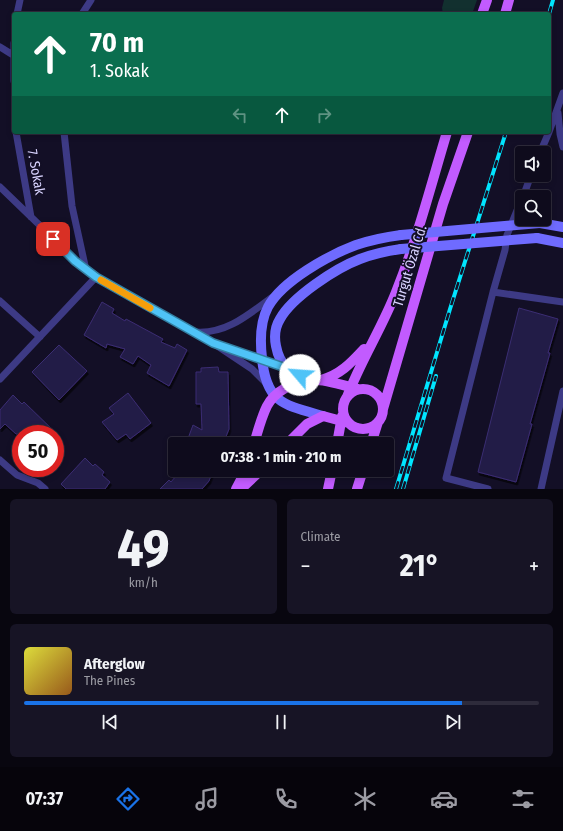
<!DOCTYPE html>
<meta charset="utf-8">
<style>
body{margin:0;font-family:"Fira Sans Condensed",sans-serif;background:#171425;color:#f1f3f6;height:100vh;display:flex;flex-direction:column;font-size:15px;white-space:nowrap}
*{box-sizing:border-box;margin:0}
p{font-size:13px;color:#9b9ba3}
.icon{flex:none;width:22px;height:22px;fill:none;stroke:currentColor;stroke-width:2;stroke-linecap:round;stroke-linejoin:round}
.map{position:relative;height:489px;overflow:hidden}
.sheet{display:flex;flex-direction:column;gap:10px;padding:10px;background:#08060f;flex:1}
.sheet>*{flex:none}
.banner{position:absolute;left:12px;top:12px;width:539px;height:122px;border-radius:4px;box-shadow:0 2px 6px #0003,0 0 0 1px #2e2b3b;background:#0b6e4f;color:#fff;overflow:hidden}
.buttons{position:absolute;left:515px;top:146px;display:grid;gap:8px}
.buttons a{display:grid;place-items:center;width:36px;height:36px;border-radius:4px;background:#0e0b1c;box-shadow:0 2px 6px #0003,0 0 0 1px #2e2b3b;font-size:20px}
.speed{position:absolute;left:12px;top:425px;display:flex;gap:8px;font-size:20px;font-weight:700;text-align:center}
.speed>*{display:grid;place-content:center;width:52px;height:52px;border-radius:50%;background:#0e0b1c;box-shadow:0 2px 6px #0003,0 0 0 1px #2e2b3b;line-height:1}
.speed .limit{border:6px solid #d22;background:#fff;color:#111}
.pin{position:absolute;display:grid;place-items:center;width:34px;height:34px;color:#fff;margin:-17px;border-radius:8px;box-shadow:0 2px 6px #0006}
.me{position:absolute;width:44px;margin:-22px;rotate:297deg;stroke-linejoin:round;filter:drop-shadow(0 0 3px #0008)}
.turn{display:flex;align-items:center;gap:14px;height:84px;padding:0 12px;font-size:18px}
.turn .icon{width:52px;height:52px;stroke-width:2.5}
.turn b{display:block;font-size:28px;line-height:34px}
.lanes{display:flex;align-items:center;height:38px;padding:0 12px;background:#0003;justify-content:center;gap:20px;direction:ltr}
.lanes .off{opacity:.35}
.big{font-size:30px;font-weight:700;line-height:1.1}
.sheet .tile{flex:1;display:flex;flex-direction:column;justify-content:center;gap:6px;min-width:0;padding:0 14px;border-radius:6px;background:#171425}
.sheet .dial{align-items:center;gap:0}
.dial b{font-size:52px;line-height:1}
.song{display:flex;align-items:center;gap:12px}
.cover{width:48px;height:48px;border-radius:6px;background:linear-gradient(135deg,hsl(60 70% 55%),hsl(30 70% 35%))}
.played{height:4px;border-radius:2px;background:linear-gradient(90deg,#1a73e8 85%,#2e2b3b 85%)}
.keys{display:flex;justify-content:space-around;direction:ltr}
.heat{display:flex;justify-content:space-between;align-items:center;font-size:22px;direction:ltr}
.sheet .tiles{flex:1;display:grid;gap:10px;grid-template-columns:1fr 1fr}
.tile:last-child{grid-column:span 2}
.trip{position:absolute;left:168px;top:437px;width:226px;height:40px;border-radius:4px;background:#0e0b1c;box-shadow:0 2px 6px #0003,0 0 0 1px #2e2b3b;font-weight:700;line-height:40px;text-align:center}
.tab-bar{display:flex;height:64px;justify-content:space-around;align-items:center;background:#06040b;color:#9b9ba3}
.tab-bar .icon{width:28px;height:28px}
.tab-bar .current{color:#1a73e8}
.tab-bar b{font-size:18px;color:#f1f3f6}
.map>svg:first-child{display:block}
.green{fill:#12302f}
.building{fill:#241b47;stroke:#3b2d73;filter:url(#shadow)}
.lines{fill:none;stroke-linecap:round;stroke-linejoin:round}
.street{stroke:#3d3a85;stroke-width:7}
.secondary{stroke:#6f6bff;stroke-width:10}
.primary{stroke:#c25bff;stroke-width:10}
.rail-casing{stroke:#00e5ff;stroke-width:4}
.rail{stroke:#130f26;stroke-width:2.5;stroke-dasharray:8;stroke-linecap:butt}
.secondary-bridge{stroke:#6f6bff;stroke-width:10}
.route-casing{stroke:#337fa1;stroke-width:10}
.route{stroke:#4fc3f7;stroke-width:7}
.slow{stroke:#f59e0b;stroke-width:7}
.labels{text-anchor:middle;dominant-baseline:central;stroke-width:4;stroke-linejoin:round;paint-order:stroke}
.street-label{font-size:14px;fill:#d9d4ff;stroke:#130f26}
</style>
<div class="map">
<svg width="563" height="489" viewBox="0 0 563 489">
<defs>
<filter id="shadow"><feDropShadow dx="1.5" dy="3" stdDeviation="0" flood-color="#0009"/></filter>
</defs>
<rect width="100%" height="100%" fill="#130f26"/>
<path class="green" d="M444,0H477L472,14H443L442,8Z"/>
<path class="building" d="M102,302L114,309L112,313L125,321L126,319L163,339L161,342L175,348L177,344L187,350L169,386L147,373L151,365L138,356L133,364L120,357L125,349L107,344L106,348L84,335Z
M519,308L558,319L548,353H550L530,424H532L516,482L478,472Z
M59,345L87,371L59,400L32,372Z
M218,367L219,372H228L229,429L223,444H186L193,425L202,430L201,404H196V372H201V368Z
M128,393L151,423L130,439L126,434L117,440L102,422L114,414L109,408Z
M13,395L22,404L24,402L57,434H16L5,424L0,429V410Z
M85,458L93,466L95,464L104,472L102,475L110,482L105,489H66L61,484Z
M181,470H213L209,481L202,489H160L169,480L171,482Z"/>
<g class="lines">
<path class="street" d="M17,14L20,0
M82,14L91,0
M14,43V81
M0,47L13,55
M558,113L560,134L563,147
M16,132L31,217
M64,132L72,206L86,270
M549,132L563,93
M540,153L549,132
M0,187L86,270L96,277L213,343L252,369L265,382
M523,197L531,175
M493,292L563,302
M0,301L40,337
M196,332C226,334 248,315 271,298
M224,347L286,367
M0,379L96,277
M0,460L17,475L38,483L45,489
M488,489L446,478L493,292L505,250L507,235L522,198
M541,489L563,391"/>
<path class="secondary" d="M540,223L563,227
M537,238L563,243
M311,379C291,372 280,368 276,346C274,336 275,327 280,319C292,297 336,268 360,259C373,254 387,251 401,249
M323,416C284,405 266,403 262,358C260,341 260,322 268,307C282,281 329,255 356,245C371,240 386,237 401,235"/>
<path class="primary" d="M482,14L487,0
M505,14L509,0
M321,380C340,375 351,363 364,349
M343 409a20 20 0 1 1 40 0a20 20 0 1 1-40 0Z
M347,397C361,360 382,328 396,292C417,240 431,185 447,132
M383,409L443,204L468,132
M254,444C258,431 261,418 267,406C275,391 293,382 310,380C322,378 345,386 358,389
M287,444L307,424L323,416L349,423
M337,444L342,416
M371,444L378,422
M236,489L246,470
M241,489L261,470
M328,489L332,470
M357,489L363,470"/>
<defs>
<path id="rail" d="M549,14L553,0
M396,489L450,309L506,132
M403,489L436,376"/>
</defs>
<use href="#rail" class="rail-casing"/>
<use href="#rail" class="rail"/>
<path class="secondary-bridge" d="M401,235L540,223
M401,249L537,238"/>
</g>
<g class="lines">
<defs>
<path id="route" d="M53,239L75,261L96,277L176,322L213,343L286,368L300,375"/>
</defs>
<use href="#route" class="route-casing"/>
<use href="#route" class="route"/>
<path class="slow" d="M101,280L150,308"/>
</g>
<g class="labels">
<g class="street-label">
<text transform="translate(36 172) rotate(80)">7. Sokak</text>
<text transform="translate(410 266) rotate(-73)">Turgut Özal Cd.</text>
</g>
</g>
</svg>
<div class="buttons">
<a><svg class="icon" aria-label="sound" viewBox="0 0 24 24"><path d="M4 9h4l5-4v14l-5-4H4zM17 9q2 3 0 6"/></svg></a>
<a><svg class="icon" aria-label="search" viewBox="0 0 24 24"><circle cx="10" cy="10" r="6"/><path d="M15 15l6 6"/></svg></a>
</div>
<div class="speed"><div class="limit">50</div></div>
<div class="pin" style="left:53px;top:239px;background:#d93025"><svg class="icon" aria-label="arrive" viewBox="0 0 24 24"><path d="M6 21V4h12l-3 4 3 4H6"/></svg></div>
<svg class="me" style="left:300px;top:375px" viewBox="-20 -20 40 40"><circle r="19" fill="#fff"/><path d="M0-13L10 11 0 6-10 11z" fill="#4fc3f7"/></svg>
<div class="trip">07:38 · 1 min · 210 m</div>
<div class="banner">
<div class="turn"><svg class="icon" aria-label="ahead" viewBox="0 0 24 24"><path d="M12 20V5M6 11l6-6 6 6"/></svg><div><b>70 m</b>1. Sokak</div></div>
<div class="lanes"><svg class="icon off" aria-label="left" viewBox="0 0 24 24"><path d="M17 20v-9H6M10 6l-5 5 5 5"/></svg><svg class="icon" aria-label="ahead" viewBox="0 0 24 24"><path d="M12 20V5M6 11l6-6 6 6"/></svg><svg class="icon off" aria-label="right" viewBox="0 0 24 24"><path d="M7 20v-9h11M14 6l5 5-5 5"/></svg></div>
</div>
</div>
<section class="sheet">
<div class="tiles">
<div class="tile dial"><b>49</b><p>km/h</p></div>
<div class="tile"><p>Climate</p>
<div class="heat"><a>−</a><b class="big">21°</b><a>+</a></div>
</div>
<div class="tile">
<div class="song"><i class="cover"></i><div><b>Afterglow</b><p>The Pines</p></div></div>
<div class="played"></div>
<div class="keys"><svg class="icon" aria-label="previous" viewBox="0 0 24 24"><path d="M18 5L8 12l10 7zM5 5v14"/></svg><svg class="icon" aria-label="pause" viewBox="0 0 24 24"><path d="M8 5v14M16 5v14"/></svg><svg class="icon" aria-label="next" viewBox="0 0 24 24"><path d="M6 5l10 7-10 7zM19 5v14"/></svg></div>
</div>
</div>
</section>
<nav class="tab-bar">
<b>07:37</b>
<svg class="icon current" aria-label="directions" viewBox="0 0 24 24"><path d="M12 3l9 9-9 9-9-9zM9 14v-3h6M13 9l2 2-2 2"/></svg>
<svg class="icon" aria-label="music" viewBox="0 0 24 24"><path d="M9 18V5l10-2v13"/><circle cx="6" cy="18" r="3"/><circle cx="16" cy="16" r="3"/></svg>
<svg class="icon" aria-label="phone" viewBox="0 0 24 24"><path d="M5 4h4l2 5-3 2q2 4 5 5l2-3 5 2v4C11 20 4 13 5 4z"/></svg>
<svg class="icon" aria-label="climate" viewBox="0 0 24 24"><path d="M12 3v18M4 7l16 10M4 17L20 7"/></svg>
<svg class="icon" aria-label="car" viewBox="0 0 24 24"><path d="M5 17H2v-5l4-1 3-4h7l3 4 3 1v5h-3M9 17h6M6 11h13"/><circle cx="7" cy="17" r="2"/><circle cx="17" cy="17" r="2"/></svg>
<svg class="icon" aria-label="filters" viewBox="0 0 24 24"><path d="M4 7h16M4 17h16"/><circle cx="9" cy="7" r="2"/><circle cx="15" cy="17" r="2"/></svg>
</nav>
